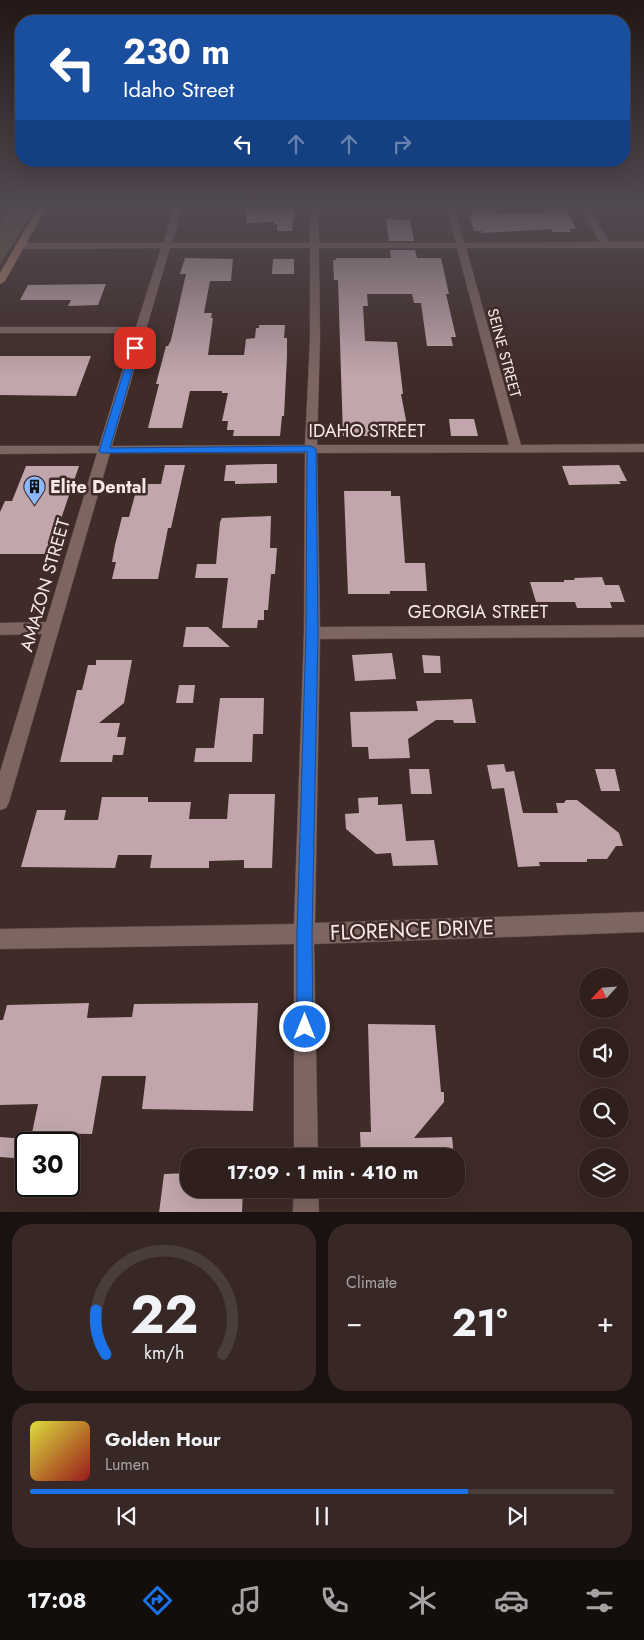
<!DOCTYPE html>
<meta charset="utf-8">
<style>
body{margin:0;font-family:Jost,sans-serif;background:#372826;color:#f1f3f6;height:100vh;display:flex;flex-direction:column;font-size:19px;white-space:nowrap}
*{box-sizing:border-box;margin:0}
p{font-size:16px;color:#a7a3a4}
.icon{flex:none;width:28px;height:28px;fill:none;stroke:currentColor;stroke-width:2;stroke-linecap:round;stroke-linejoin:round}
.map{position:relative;height:1212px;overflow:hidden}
.side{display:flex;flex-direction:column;gap:12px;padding:12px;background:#1a1210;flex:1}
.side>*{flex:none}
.banner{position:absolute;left:15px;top:15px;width:615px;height:152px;border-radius:20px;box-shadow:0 5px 20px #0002,0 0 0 1px #4a3e3b;background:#1a4fa0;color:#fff;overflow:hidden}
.needle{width:32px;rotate:244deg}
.fabs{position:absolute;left:579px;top:968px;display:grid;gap:10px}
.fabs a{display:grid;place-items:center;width:50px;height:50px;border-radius:50%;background:#2f201d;box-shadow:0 5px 20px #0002,0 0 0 1px #4a3e3b;font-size:25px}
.speed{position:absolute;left:15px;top:1132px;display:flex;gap:10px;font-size:25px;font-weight:700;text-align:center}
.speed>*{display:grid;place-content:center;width:65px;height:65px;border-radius:50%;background:#2f201d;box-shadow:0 5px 20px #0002,0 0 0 1px #4a3e3b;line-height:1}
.speed .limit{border:2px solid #111;border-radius:8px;background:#fff;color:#111}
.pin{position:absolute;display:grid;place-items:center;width:42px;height:42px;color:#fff;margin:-21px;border-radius:10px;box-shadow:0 2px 8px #0006}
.me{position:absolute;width:55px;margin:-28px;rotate:0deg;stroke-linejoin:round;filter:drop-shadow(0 0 4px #0008)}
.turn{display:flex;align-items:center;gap:18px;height:105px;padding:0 25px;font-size:22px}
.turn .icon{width:65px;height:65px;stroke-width:2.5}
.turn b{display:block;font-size:35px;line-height:42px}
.lanes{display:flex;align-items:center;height:48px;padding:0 25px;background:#0003;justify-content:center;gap:25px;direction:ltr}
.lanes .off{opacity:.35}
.big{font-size:38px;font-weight:700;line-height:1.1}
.side .tile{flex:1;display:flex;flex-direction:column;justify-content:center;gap:8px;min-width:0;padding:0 18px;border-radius:20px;background:#372826}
.side .dial{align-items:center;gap:0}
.dial svg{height:130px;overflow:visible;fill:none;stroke:#4a3e3b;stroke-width:7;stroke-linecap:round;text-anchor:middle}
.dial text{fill:#f1f3f6;stroke:none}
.song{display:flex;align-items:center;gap:15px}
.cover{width:60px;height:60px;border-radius:8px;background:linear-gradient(135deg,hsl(60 70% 55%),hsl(0 70% 35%))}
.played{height:5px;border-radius:2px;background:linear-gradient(90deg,#1a73e8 75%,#4a3e3b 75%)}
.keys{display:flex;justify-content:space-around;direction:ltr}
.heat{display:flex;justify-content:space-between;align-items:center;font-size:28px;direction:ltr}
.side .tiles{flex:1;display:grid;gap:12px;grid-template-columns:1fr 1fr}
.tile:last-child{grid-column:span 2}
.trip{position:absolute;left:180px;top:1148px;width:285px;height:50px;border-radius:20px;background:#2f201d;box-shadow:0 5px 20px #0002,0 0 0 1px #4a3e3b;font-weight:700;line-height:50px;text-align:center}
.menu{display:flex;height:80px;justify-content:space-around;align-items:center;background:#130d0c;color:#a7a3a4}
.menu .icon{width:35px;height:35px}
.menu .current{color:#1a73e8}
.menu b{font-size:22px;color:#f1f3f6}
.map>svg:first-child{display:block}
.green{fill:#66593f}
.building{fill:#c1a7ac}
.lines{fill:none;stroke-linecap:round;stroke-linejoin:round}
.minor-casing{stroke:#5c4b48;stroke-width:1}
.major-casing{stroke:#5c4b48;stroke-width:1}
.minor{fill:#7d6561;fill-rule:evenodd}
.major{fill:#b08367;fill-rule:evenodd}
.route{fill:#1a73e8;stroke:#114b97}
.labels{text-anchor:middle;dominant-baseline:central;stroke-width:5;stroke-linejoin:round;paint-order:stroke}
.far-street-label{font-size:15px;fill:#f7e9e7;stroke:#3f2b27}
.street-label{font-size:18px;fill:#f7e9e7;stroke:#3f2b27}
.poi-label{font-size:18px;font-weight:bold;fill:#f7e9e7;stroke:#3f2b27;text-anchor:start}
.near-street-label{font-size:21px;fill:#f7e9e7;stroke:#3f2b27}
</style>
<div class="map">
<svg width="644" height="1213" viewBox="0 0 644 1213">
<rect width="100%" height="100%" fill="#3f2b27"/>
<path class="green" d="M11,206H36L0,265V223Z"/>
<path class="building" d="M247,206H294L292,231H277V224H274V222L246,223Z
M470,206H495L498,213H546L543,206H565L576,229H569L571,232H553L551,229L482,233V231H474L469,215H474Z
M386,219L410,220L414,241H389Z
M390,250H415L417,258H441L449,294H446L456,337H451L453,346H427L421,303H414L412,294H367L368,306H363L365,341L397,342L403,394H401L409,436H343L338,280H334L333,260H336V258H391Z
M185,258L233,259L231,281H210L204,313H212L211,318H213L208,355H244L246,339L255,338L256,328H259V325H285L284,338H287V356L284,416H282L280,436H233L234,430H227L228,421H222L228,393H222V391H190L182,428H148L159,384H156L166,346H168L171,340L186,274H180Z
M273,259H294V274H272Z
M106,284L98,305L68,306L71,300H20L28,285Z
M0,356H91L76,396L0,395Z
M449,419H474L478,436H451Z
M270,464H277V483L235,484V481H224L226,465Z
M165,465H185L171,528H168L158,579H112L116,562H112L115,545L122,517H129L138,484H161Z
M619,465L627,481H619L621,484L569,485L562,466Z
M26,466H79L49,554H0V512L5,501H12Z
M344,491H391V496H400L405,563H425L427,591H390V594H348Z
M271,516L270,548H277L275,574H271L268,610H264V620H258L257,628H222L228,578H195L197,564H216L220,522L222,518Z
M602,577L605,585H619L625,602H610L612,608H577L575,602H536L530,582H564V580H575L574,578Z
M186,627H208L230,647H183Z
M392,653L396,679L355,681L352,655Z
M422,655L440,656L441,673H424Z
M96,660H132L124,703L99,723H120L117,737H126L123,755H113L112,762H60L77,690H82L88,665H96Z
M179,685H195L193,703H176Z
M220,698H264L263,734H253L252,762H194L196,748H214Z
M472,699L476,723H454L453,720H436L408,739L410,758L369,759L368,747H352L350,712L418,711L416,701Z
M504,764L506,772L514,771L523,813H558L556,803H564L566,800H577L619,833L623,846H616L607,859H587V862H539L540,866L518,867L504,788L492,789L487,765Z
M409,769H429L432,794H411Z
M595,769H615L620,791H601Z
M229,794H275L272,868H244V860L209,861V868H150L152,855H118L115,868L21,867L37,810H66L64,820H98L102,797H148V802H191L189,819H227Z
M378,797V805L402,804L406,841L434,840L438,865L393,866L391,853L376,854L346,829L345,814L359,813L358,798Z
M89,1003L87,1018L132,1017L134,1004L258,1003L253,1111L142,1109L146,1076H102L92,1134L32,1133L38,1104L0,1105V1020H3L7,1005Z
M368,1024L435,1025L441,1092H444V1102L414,1138L452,1137L454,1156H361L360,1132H371Z
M0,1137L26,1139V1159L0,1157Z
M189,1173V1189H243L242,1213H159L164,1174Z"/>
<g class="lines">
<defs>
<path id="minor" d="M175,206H183L172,243H310V206H318L319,243H456L446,206H454L464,243L600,242L580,206H588L609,242H644V248H466L521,445L644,444V452L317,453L320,627L644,625V637L320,639L315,923L644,912V932L314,944L318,1156H294V944L0,949V929L294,924L304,633L305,453H110L9,802L6,808L0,810V772L42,634L0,635V623L46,622L97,453L0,454V446H99L134,333H0V327H136L161,248L19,249L15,246L19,243H163ZM170,248H310V340L305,445L112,446ZM319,248H457L509,445H317L320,340Z
M294,1189H318L319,1213H293Z"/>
<path id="major" d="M39,206H47L5,281L0,284V273Z"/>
</defs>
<use href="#minor" class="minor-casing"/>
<use href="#major" class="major-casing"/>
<use href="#minor" class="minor"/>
<use href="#major" class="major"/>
</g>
<linearGradient id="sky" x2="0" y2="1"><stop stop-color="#231815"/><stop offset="0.55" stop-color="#524a52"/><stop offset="1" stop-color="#524a52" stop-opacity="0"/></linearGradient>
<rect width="644" height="376" fill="url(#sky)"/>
<path class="route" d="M135,345L139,348L110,448L311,446L316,449L318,633L312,934L313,1027L311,1033L305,1035L299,1033L297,1027V934L306,633L307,452L101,453L99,451L131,348Z"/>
<defs>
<symbol id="building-pin" viewBox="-11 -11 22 30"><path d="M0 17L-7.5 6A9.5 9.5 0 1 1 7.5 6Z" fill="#8bbafc" stroke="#3f2b27"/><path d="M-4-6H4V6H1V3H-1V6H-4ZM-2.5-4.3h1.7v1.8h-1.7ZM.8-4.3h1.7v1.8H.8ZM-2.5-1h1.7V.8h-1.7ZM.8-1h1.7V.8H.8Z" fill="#111"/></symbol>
</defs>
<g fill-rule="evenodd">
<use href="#building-pin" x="22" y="474" width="25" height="34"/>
</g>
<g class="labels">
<g class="far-street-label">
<text transform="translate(504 353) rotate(75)">SEINE STREET</text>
</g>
<g class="street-label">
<text x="367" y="431">IDAHO STREET</text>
<text transform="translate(45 585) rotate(-74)">AMAZON STREET</text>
<text x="478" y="612">GEORGIA STREET</text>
</g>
<g class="poi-label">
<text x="50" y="487">Elite Dental</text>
</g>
<g class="near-street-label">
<text transform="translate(412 930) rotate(-2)">FLORENCE DRIVE</text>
</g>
</g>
</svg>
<div class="fabs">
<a><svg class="needle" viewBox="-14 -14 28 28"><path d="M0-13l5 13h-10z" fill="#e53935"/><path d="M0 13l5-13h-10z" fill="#a7a3a4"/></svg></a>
<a><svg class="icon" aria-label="sound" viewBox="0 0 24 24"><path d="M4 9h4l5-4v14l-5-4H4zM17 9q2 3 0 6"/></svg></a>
<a><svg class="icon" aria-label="search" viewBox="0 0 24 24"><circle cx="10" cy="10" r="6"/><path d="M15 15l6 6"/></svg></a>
<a><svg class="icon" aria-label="layers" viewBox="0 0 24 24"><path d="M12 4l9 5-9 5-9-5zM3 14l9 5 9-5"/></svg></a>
</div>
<div class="speed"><div class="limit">30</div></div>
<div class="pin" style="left:135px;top:348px;background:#d93025"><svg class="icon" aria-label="arrive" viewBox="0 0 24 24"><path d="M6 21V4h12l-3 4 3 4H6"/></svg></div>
<svg class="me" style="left:305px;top:1027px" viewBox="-20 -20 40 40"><circle r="17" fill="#1a73e8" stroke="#fff" stroke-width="3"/><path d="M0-11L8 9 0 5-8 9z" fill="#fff"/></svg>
<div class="trip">17:09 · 1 min · 410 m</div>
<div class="banner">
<div class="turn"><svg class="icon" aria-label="left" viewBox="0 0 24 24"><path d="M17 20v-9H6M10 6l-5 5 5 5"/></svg><div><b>230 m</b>Idaho Street</div></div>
<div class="lanes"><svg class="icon" aria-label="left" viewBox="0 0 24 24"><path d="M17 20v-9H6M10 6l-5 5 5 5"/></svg><svg class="icon off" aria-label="ahead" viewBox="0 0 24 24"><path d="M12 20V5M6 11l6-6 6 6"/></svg><svg class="icon off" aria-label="ahead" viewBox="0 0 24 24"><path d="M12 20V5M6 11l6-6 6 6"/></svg><svg class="icon off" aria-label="right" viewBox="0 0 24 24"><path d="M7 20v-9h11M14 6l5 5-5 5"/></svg></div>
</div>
</div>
<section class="side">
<div class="tiles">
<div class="tile dial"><svg viewBox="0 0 100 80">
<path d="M14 69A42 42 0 1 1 86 69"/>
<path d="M14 69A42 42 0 0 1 8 42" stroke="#1a73e8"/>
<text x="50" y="56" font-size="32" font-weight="700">22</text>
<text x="50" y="72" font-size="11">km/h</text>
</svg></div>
<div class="tile"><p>Climate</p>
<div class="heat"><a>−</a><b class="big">21°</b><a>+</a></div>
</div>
<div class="tile">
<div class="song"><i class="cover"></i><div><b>Golden Hour</b><p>Lumen</p></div></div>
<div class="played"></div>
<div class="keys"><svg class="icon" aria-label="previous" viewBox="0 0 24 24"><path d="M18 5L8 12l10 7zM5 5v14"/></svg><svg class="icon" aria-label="pause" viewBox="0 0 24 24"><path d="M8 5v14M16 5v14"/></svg><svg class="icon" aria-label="next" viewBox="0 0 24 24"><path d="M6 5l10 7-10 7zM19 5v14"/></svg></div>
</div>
</div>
</section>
<nav class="menu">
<b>17:08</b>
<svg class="icon current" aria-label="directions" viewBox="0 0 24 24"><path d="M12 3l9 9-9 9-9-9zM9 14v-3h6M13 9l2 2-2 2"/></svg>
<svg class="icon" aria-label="music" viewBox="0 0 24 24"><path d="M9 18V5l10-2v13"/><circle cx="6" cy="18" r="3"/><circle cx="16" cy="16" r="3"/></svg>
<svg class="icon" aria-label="phone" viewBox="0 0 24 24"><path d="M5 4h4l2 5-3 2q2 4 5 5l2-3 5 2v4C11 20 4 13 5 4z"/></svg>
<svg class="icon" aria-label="climate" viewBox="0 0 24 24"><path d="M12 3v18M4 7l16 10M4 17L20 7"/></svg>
<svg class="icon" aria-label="car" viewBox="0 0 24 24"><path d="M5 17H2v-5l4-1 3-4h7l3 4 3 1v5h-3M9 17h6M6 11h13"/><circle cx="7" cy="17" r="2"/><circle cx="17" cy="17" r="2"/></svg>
<svg class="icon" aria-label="filters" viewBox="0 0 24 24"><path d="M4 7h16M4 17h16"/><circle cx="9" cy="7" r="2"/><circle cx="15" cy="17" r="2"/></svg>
</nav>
